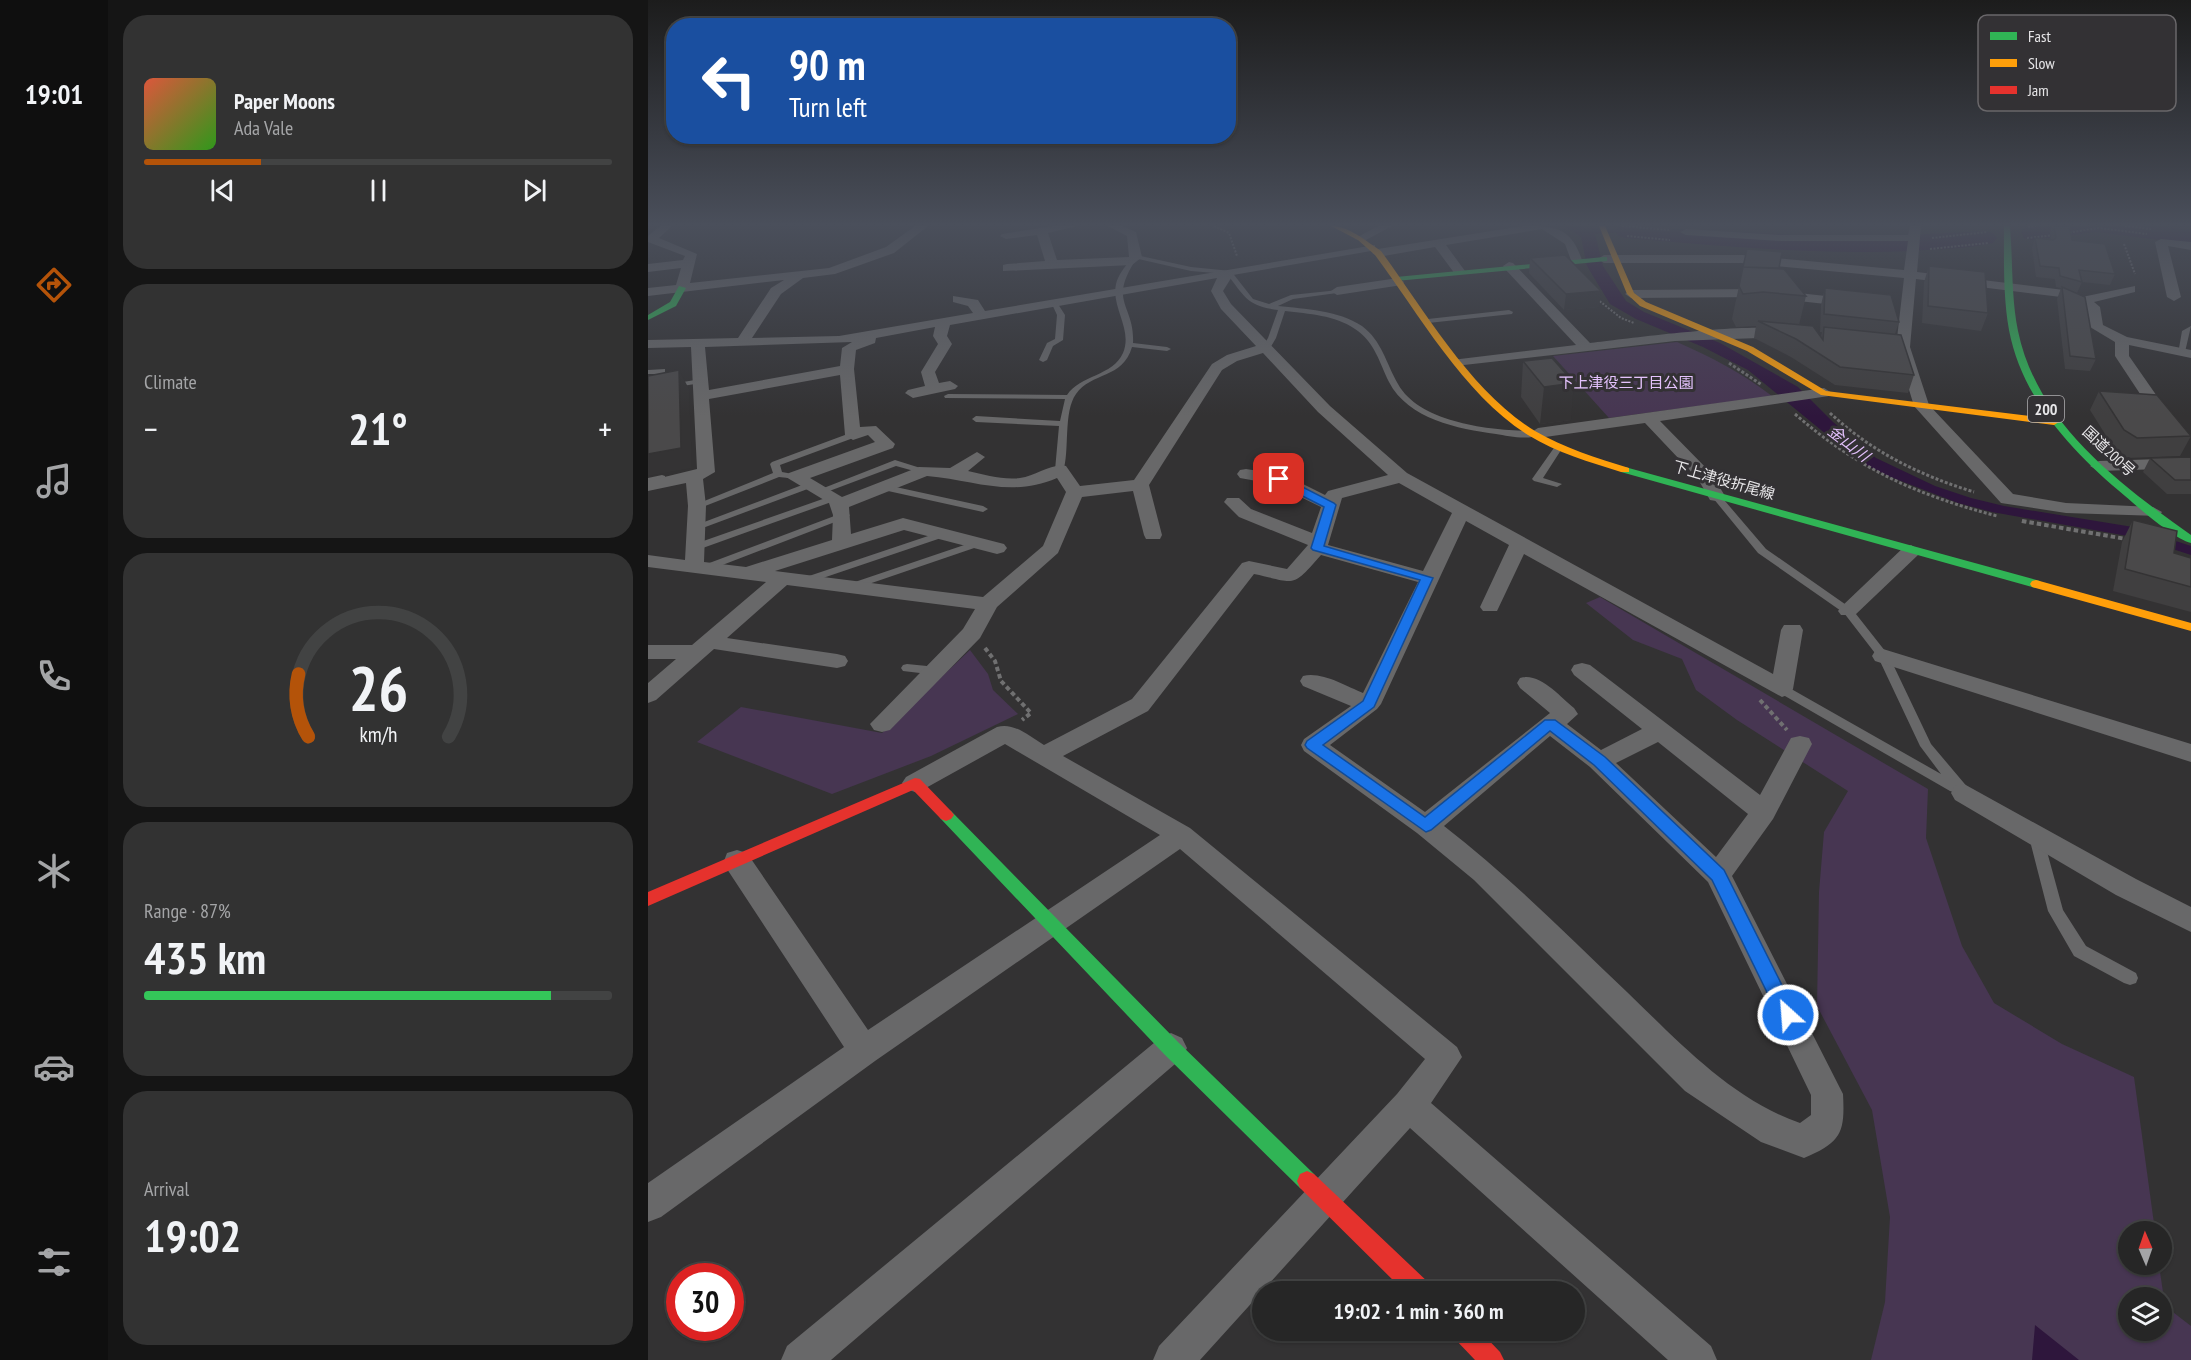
<!DOCTYPE html>
<meta charset="utf-8">
<style>
body{margin:0;font-family:"PT Sans Narrow","Noto Sans JP",sans-serif;background:#323232;color:#f1f3f6;height:100vh;display:flex;flex-direction:column;font-size:22px;white-space:nowrap}
*{box-sizing:border-box;margin:0}
p{font-size:20px;color:#a4a5a7}
.icon{flex:none;width:33px;height:33px;fill:none;stroke:currentColor;stroke-width:2;stroke-linecap:round;stroke-linejoin:round}
.map{position:relative;flex:1;overflow:hidden}
.panel{display:flex;flex-direction:column;gap:15px;padding:15px;background:#151515;width:540px}
.panel>*{flex:none}
.banner{position:absolute;left:18px;top:18px;width:570px;height:126px;border-radius:24px;box-shadow:0 2px 4px #0004,0 0 0 2px #424343;background:#1a4fa0;color:#fff;overflow:hidden}
.needle{width:39px;rotate:358deg}
.controls{position:absolute;left:1470px;top:1221px;display:grid;gap:12px}
.controls a{display:grid;place-items:center;width:54px;height:54px;border-radius:50%;background:#262626;box-shadow:0 2px 4px #0004,0 0 0 2px #424343;font-size:30px}
.speed{position:absolute;left:18px;top:1263px;display:flex;gap:12px;font-size:30px;font-weight:700;text-align:center}
.speed>*{display:grid;place-content:center;width:78px;height:78px;border-radius:50%;background:#262626;box-shadow:0 2px 4px #0004,0 0 0 2px #424343;line-height:1}
.speed .limit{border:9px solid #d22;background:#fff;color:#111}
.pin{position:absolute;display:grid;place-items:center;width:51px;height:51px;color:#fff;margin:-26px;border-radius:12px;box-shadow:0 3px 9px #0006}
.me{position:absolute;width:66px;margin:-33px;rotate:334deg;stroke-linejoin:round;filter:drop-shadow(0 0 4px #0008)}
.turn{display:flex;align-items:center;gap:21px;height:126px;padding:0 24px;font-size:27px}
.turn .icon{width:78px;height:78px;stroke-width:2.5}
.turn b{display:block;font-size:42px;line-height:51px}
.big{font-size:45px;font-weight:600;line-height:1.1}
.panel .card{flex:1;display:flex;flex-direction:column;justify-content:center;gap:9px;min-width:0;padding:0 21px;border-radius:24px;background:#323232}
.panel .dial{align-items:center;gap:0}
.dial svg{height:156px;overflow:visible;fill:none;stroke:#424343;stroke-width:7;stroke-linecap:round;text-anchor:middle}
.dial text{fill:#f1f3f6;stroke:none}
.song{display:flex;align-items:center;gap:18px}
.cover{width:72px;height:72px;border-radius:9px;background:linear-gradient(135deg,hsl(10 70% 55%),hsl(110 70% 35%))}
.played{height:6px;border-radius:3px;background:linear-gradient(90deg,#b45309 25%,#424343 25%)}
.keys{display:flex;justify-content:space-around;direction:ltr}
.heat{display:flex;justify-content:space-between;align-items:center;font-size:33px;direction:ltr}
.charge{height:9px;border-radius:4px;background:linear-gradient(90deg,#34c759 87%,#424343 0)}
.trip{position:absolute;left:604px;top:1281px;width:333px;height:60px;border-radius:30px;background:#262626;box-shadow:0 2px 4px #0004,0 0 0 2px #424343;font-weight:600;line-height:60px;text-align:center}
main{display:flex;flex:1;min-height:0}
.tabs{display:flex;flex-direction:column;width:108px;justify-content:space-around;align-items:center;background:#0f0f0f;color:#a4a5a7}
.tabs .icon{width:42px;height:42px}
.tabs .selected{color:#b45309}
.tabs b{font-size:27px;color:#f1f3f6}
.map>svg:first-child{display:block}
.green{fill:#473652;fill-rule:evenodd}
.water{fill:#2e163c}
.lines{fill:none;stroke-linecap:round;stroke-linejoin:round}
.river{fill:#2e163c;fill-rule:evenodd}
.path-far2{stroke:#707071;stroke-width:2;stroke-dasharray:2 1.5;stroke-linecap:butt}
.path-far1{stroke:#707071;stroke-width:3;stroke-dasharray:3 2;stroke-linecap:butt}
.path{stroke:#707071;stroke-width:4;stroke-dasharray:4.5 3;stroke-linecap:butt}
.lane{fill:#686869;fill-rule:evenodd}
.street{fill:#686869;fill-rule:evenodd}
.fast{fill:#30b455;fill-rule:evenodd}
.slow{fill:#ff9f0a;fill-rule:evenodd}
.jam{fill:#e5322d;fill-rule:evenodd}
.wall{fill:#403f40}
.shaded-wall{fill:#343334}
.building{fill:#4a494a;stroke:#343334;stroke-width:1.5}
.route{fill:#1a73e8;stroke:#114b97;stroke-width:1.5}
.labels{text-anchor:middle;dominant-baseline:central;stroke-width:6;stroke-linejoin:round;paint-order:stroke}
.far-park-label{font-size:15px;fill:#e4c2fd;stroke:#333134}
.far-street-label{font-size:15px;fill:#e7e6e8;stroke:#333134}
.shield{fill:#333134;stroke:#b1b0b2;stroke-width:1.5}
.shield-label{font-size:16px;font-weight:bold;fill:#e7e6e8}
.far-water-label{font-size:16px;font-style:italic;fill:#e1bffa;stroke:#333134}
.key{fill:#333134;stroke:#69676a;stroke-width:1.5}
.key-label{font-size:16px;fill:#e7e6e8}
</style>
<main>
<nav class="tabs">
<b>19:01</b>
<svg class="icon selected" aria-label="directions" viewBox="0 0 24 24"><path d="M12 3l9 9-9 9-9-9zM9 14v-3h6M13 9l2 2-2 2"/></svg>
<svg class="icon" aria-label="music" viewBox="0 0 24 24"><path d="M9 18V5l10-2v13"/><circle cx="6" cy="18" r="3"/><circle cx="16" cy="16" r="3"/></svg>
<svg class="icon" aria-label="phone" viewBox="0 0 24 24"><path d="M5 4h4l2 5-3 2q2 4 5 5l2-3 5 2v4C11 20 4 13 5 4z"/></svg>
<svg class="icon" aria-label="climate" viewBox="0 0 24 24"><path d="M12 3v18M4 7l16 10M4 17L20 7"/></svg>
<svg class="icon" aria-label="car" viewBox="0 0 24 24"><path d="M5 17H2v-5l4-1 3-4h7l3 4 3 1v5h-3M9 17h6M6 11h13"/><circle cx="7" cy="17" r="2"/><circle cx="17" cy="17" r="2"/></svg>
<svg class="icon" aria-label="filters" viewBox="0 0 24 24"><path d="M4 7h16M4 17h16"/><circle cx="9" cy="7" r="2"/><circle cx="15" cy="17" r="2"/></svg>
</nav>
<section class="panel">
<div class="card">
<div class="song"><i class="cover"></i><div><b>Paper Moons</b><p>Ada Vale</p></div></div>
<div class="played"></div>
<div class="keys"><svg class="icon" aria-label="previous" viewBox="0 0 24 24"><path d="M18 5L8 12l10 7zM5 5v14"/></svg><svg class="icon" aria-label="pause" viewBox="0 0 24 24"><path d="M8 5v14M16 5v14"/></svg><svg class="icon" aria-label="next" viewBox="0 0 24 24"><path d="M6 5l10 7-10 7zM19 5v14"/></svg></div>
</div>
<div class="card"><p>Climate</p>
<div class="heat"><a>−</a><b class="big">21°</b><a>+</a></div>
</div>
<div class="card dial"><svg viewBox="0 0 100 80">
<path d="M14 69A42 42 0 1 1 86 69"/>
<path d="M14 69A42 42 0 0 1 9 37" stroke="#b45309"/>
<text x="50" y="56" font-size="32" font-weight="700">26</text>
<text x="50" y="72" font-size="11">km/h</text>
</svg></div>
<div class="card"><p>Range · 87%</p><b class="big">435 km</b><div class="charge"></div></div>
<div class="card"><p>Arrival</p><b class="big">19:02</b></div>
</section>
<div class="map">
<svg width="1543" height="1360" viewBox="0 0 1543 1360">
<rect width="100%" height="100%" fill="#333233"/>
<path class="green" d="M1029,342C1063,357 1094,373 1124,396L961,418L905,356Z
M952,597L1280,789L1278,838L1314,946L1346,1003L1414,1044L1486,1077L1507,1231L1480,1232V1264L1511,1265L1517,1306L1543,1326V1360H1223L1237,1302L1242,1217L1224,1110L1169,1006L1171,892L1176,832L1200,791L1089,720L1048,690L1034,659L985,640L938,603ZM1480,1298H1514V1330H1480Z
M322,650L340,674L345,690L370,714L283,756L184,794L49,742L93,707L234,733Z"/>
<path class="water" d="M916,226L1037,235L1041,238L975,232L947,234L955,266L978,301L996,312L1072,343L1150,387L1185,422L1228,458L1287,486L1323,498L1356,506L1485,527L1543,546V555L1491,538L1344,512L1310,503L1240,476L1212,462L1100,370L1055,347L988,319L962,304L939,266L933,237Z
M1387,1325L1431,1360H1384Z"/>
<g class="lines">
<path class="river" d="M972,226L1203,238L1337,231L1345,233L1349,238L1345,243C1319,249 1290,249 1263,251C1168,255 1073,246 978,238L970,236L967,231Z
M1388,226H1506L1543,230V244L1448,232L1384,240L1376,238L1373,233L1376,228Z"/>
<path class="path-far2" d="M566,226L581,233L589,256
M974,226L1021,230
M1477,226L1503,229
M1380,227L1388,226
M1418,233L1451,228L1499,234
M979,236L1022,240
M1284,238L1339,232
M1379,238L1407,235
M1476,244L1487,274
M1282,249L1340,243
M949,299L973,318L986,323"/>
<path class="path-far1" d="M1081,363L1114,385
M1182,413C1224,452 1271,475 1326,492
M1147,414C1210,469 1269,495 1349,516
M1374,521L1377,522"/>
<path class="path" d="M1374,521L1478,539
M337,648L347,661L353,681L383,713L374,720
M1112,700L1139,730"/>
<path class="lane" d="M488,255L543,267L583,271L605,299L621,304L643,295L691,290V292L689,293L645,299L630,306C657,309 690,310 714,326C734,341 738,363 750,384C772,424 847,431 888,431L892,434C882,441 860,436 848,434C810,429 760,419 741,382C731,362 727,342 707,329C687,315 661,314 637,311L628,338L621,350H615L614,348L620,338L630,310C599,306 597,297 579,274L543,271L486,258L485,257Z
M482,260L487,261C460,303 487,305 485,343L519,347L523,349L519,351L484,347C475,379 443,372 428,394C415,412 422,451 415,472H409L407,470L411,426L328,422L324,419L328,416L412,421L417,399L297,398L296,396L300,394L419,395C432,375 465,376 475,353C485,329 463,308 468,284C470,275 477,267 482,260Z
M406,300L408,301L417,315L415,340L405,346L399,360L395,362L391,360L399,343L407,339L409,315L403,302Z
M861,310L865,312L864,314L780,323L776,321L780,319Z
M1543,326L1537,352L1530,354L1534,331Z
M17,369V385L53,379L57,381L53,383L10,390V374H0V370Z
M205,432L208,433V437L132,465L134,472L150,475V479L131,477L52,508H46L44,506L125,473L122,464L124,462Z
M911,444L915,447L895,478L914,484L909,487L886,481L884,479L908,445Z
M247,460L282,471L277,474L248,466L176,493L173,494L168,491Z
M14,475L17,476V480L0,484V478Z
M162,482L165,483V487L52,529H44L43,527Z
M234,484L335,506L340,509L335,512L231,489L229,487Z
M1068,493L1071,494L1118,549L1204,609L1241,656L1283,744L1321,789L1323,793L1321,797H1311L1308,793L1302,791L1130,692L1128,689L1130,686H1138L1293,774L1272,746L1230,657L1196,613L1110,553L1065,498V494Z
M186,495L191,498L189,500L52,549L48,550L43,547L44,545Z
M197,512L202,515L200,517L64,569L60,570L55,567L56,565Z
M295,531L299,532V536L166,581H158L157,579L158,577Z
M331,540L335,541V545L209,588H201L200,586L201,584Z
M259,664L289,667L295,671L289,675L255,671L253,668L255,665Z
M1388,832L1393,833L1395,837L1415,910L1438,946L1488,973L1490,978L1488,983L1482,985L1476,983L1426,956L1400,911L1381,837L1383,833Z"/>
<path class="street" d="M12,226H24L11,238L49,254L42,283L181,268L238,247L267,226H280L246,253L187,274L155,278L133,294L104,338L191,336L325,313L320,306L305,302V296L330,300L337,311L727,245V249L723,251L585,275L575,291L583,304L682,406L759,473L1125,674L1133,630L1136,625H1152L1155,630L1145,689L1142,694L1134,697L876,554L849,611H835L832,607L861,545L818,521L733,704L729,709L682,745L777,812L902,713L872,688L869,683L872,678C892,672 912,697 926,708L930,714L919,724L953,750L994,729L926,675L923,670L926,665L934,663L942,665L1112,795L1143,738L1152,736L1161,738L1164,744L1125,819L1084,876L1195,1094C1197,1132 1194,1142 1156,1158L1113,1142L1037,1091L826,880L769,833L656,751L653,745L656,739L703,706L655,686L652,681L655,676C673,671 698,686 715,693L770,582L673,555C643,589 649,583 606,574L500,711L415,756L542,828L809,1047L814,1057L783,1103L1063,1346L1069,1360H1020L762,1128L552,1360H505L511,1346L749,1094L777,1059L532,849L227,1061L13,1217L0,1222V1183L196,1047L79,869L76,861L79,853L89,850L99,853L220,1030L512,835L357,744L276,789L267,792L258,789L254,783L258,777L349,727C366,722 381,736 396,745L484,699L594,563L601,561L639,569L660,545L591,517L576,502L579,498H591L603,509L664,533L673,507L626,484L592,478L589,474L592,470L598,469L637,475L677,495L680,491L740,475L670,412L615,353L589,361L574,370L501,485L514,535L512,539H498L496,535L485,491L434,497L410,553L349,607L332,638L242,730L234,732L226,730L222,724L315,629L327,609L139,585L79,638L189,654L197,656L200,661L197,666L189,668L66,649L8,700L0,703V683L28,659H0V645H44L118,582L0,567V555L37,560L40,506L38,483L0,491V481L49,469L43,347L0,348V340L90,338L123,288L136,280L0,296V288L28,285L33,268L0,272V264L35,260L37,256L0,242V236ZM569,278L563,291L573,309L608,346L579,355L564,364L486,480L432,486L418,466C403,463 388,476 372,478C355,480 337,475 320,471L337,457L329,452L302,468L271,467L194,497L162,478L245,448L247,444L228,426L212,427L206,369L208,350L227,343L228,338L287,327L285,336L290,344L273,372L277,386L260,390L257,393L265,398L307,389L310,386L302,381L291,383L287,372L304,344L299,336L302,325ZM204,342L194,348L192,366L61,390L57,347ZM192,375L197,435L205,440L220,435L227,442L141,473L138,477L181,503L185,515L184,540L98,567L56,562L58,506L55,479L67,472L61,399ZM279,476C326,480 362,498 409,478L418,492L395,546L335,597L127,571L256,530L349,554L356,552L359,548L356,544L255,518L203,534L201,507ZM751,483L804,513L775,571L680,545L694,498ZM902,736L942,767L1060,882L1163,1095V1115L1152,1123C1083,1099 1030,1041 979,992C919,935 861,876 796,826ZM1010,742L1100,814L1068,857L968,763Z
M405,226H429L400,233L409,260L481,257L479,236L460,226H474L488,232L494,257L484,265L355,271V265L359,264L397,261L389,235L358,239L352,236L354,234Z
M730,226H744L716,241L706,239Z
M875,226C907,226 923,227 934,260L924,263L917,244L894,229L798,245L817,271L811,275L807,274L787,247L730,257L724,253L730,249Z
M1262,226H1273L1269,272L1416,290L1434,297L1487,286V292L1446,302L1452,307L1455,325L1479,337L1543,350V358L1481,345V356L1520,412L1518,415H1506L1467,356V342L1442,327L1439,309L1413,297L1268,279L1262,347L1281,405L1365,494L1418,503L1505,507L1514,512L1511,516L1418,513L1353,503L1266,406L1248,347L1256,278L1094,263H956L950,259L956,255H1094L1256,270L1260,241H1133L1038,235L1032,232L1038,229L1133,235H1260Z
M1513,239L1543,242V250L1520,246L1533,297L1526,301L1519,297L1507,242Z
M861,262L865,263L942,343C970,340 1129,318 1143,333L1136,337L1027,341L807,366L805,363L807,360L812,359L928,345L857,269L855,266Z
M750,278L756,282L754,285L689,295L683,291L689,287Z
M1113,289L1205,299L1212,303L1205,307L1113,297L983,298L977,294L983,290Z
M1176,388L1184,393L1181,396L1012,421L1063,473L1077,496L1068,501L1062,500L1050,479L997,423L890,438L882,433L890,428Z
M1543,458V468L1451,471L1442,466L1451,461Z
M1263,545L1273,551L1270,555L1207,615H1193L1190,611L1193,607L1256,547Z
M1235,649L1543,744V762L1227,661L1224,656L1227,651Z
M1316,784L1488,879L1543,907V932L1468,895L1307,800L1303,793L1307,786Z
M523,1033L534,1038L539,1048L534,1058L183,1360H133L139,1346L512,1038Z"/>
<path class="fast" d="M1356,226H1362C1365,261 1363,297 1370,331C1389,423 1471,484 1543,535V543C1526,539 1491,508 1477,496C1425,453 1374,399 1361,330C1355,297 1356,260 1356,226Z
M956,257H959V261L748,281L744,279L748,277Z
M31,286L38,288L28,306L0,320V315L22,302Z
M977,467L1392,581L1394,584L1388,588L1384,587L973,472V468Z
M298,809L303,811L530,1042L666,1174L669,1181L666,1188L659,1191L652,1188L516,1054L293,819L290,815L293,811Z"/>
<path class="slow" d="M683,226C701,226 718,241 733,251C777,311 823,392 887,431C916,448 949,458 981,468V472H973C942,462 909,453 880,435C816,395 771,314 727,255L710,240Z
M951,226H957L986,293L998,302L1105,347L1178,391L1406,419L1411,422L1406,425L1173,395L1099,351L992,306L979,294Z
M1388,580L1543,623V631L1384,587L1382,584L1384,581Z"/>
<path class="jam" d="M267,778L272,779L303,811L306,815L303,819L298,821L293,819L265,790L0,906V892Z
M659,1171L666,1174L782,1284L785,1292H757L652,1188L649,1181L652,1174Z
M803,1330H831L852,1352L856,1360H827L806,1338Z"/>
</g>
<path class="wall" d="M1404,226H1421L1424,240L1467,274L1462,285L1434,282L1429,293L1422,291L1448,359L1442,371L1417,369L1409,299L1413,288L1408,287L1407,279L1388,277L1384,248L1387,238L1403,240L1402,232Z
M882,258L951,307L916,310L881,273Z
M1281,266L1340,313L1333,331L1274,323L1276,282Z
M1131,268L1158,296L1151,325L1173,337L1174,332H1172L1173,305L1177,288L1251,322L1247,334L1266,375L1260,393L1187,385L1143,357L1106,338L1108,326L1088,327L1084,319L1091,286Z
M875,361L923,420L892,424L873,397Z
M1451,391L1543,436L1532,456L1479,458L1467,450L1442,410Z
M1543,457V494H1519L1495,472L1502,458Z
M1485,520L1526,553L1543,558V612L1465,591L1474,542Z"/>
<path class="shaded-wall" d="M953,291L951,307L916,310L918,294Z
M31,370L41,389L44,468L0,476V454Z
M926,383L923,420L892,424L896,387Z"/>
<path class="building" d="M1406,226H1421L1424,240L1457,244L1467,274L1431,270L1434,282L1412,276L1411,268L1392,266L1387,238L1405,240L1408,238Z
M1099,249L1134,252L1131,268L1095,267Z
M917,255L953,291L918,294L882,258Z
M1281,266L1337,272L1340,313L1280,306Z
M1095,267L1136,269L1158,296L1115,292L1095,294L1091,286Z
M1414,287L1437,297L1448,359L1422,356Z
M1177,288L1243,295L1251,322L1176,314Z
M1110,321L1165,326L1175,340L1176,327L1253,335L1266,375L1192,367L1148,339Z
M904,358L926,383L896,387L875,361Z
M31,370L33,448L0,454V376Z
M1451,391L1509,395L1543,436L1489,438L1476,430Z
M1543,457V480H1527L1502,458Z
M1485,520L1529,531L1526,553L1543,558V587L1477,569Z"/>
<linearGradient id="sky" x2="0" y2="1"><stop stop-color="#1c1c1c"/><stop offset="0.54" stop-color="#4a4f5b"/><stop offset="1" stop-color="#4a4f5b" stop-opacity="0"/></linearGradient>
<rect width="1543" height="416" fill="url(#sky)"/>
<path class="route" d="M627,477H635L686,503L688,505L676,546L785,578L726,707L675,745L777,817L897,720H907L957,757L1076,870L1146,1009L1149,1015L1146,1021L1140,1023L1133,1021L1064,880L946,765L902,731L783,830L778,832L659,748L657,745L659,741L715,701L772,580L665,550L663,548L676,507L627,482Z"/>
<g class="labels">
<g class="far-park-label">
<text x="978" y="382">下上津役三丁目公園</text>
</g>
<g class="far-street-label">
<text transform="translate(1461 451) rotate(43)">国道200号</text>
<text transform="translate(1076 480) rotate(16)">下上津役折尾線</text>
</g>
<rect class="shield" x="1380" y="396" width="36" height="26" rx="4.5"/>
<g class="shield-label">
<text x="1398" y="409">200</text>
</g>
<g class="far-water-label">
<text transform="translate(1201 443) rotate(38)">金山川</text>
</g>
</g>
<rect x="1330" y="15" width="198" height="96" rx="9" class="key"/>
<rect x="1342" y="32" width="27" height="8" fill="#30b455"/>
<rect x="1342" y="59" width="27" height="8" fill="#ff9f0a"/>
<rect x="1342" y="86" width="27" height="8" fill="#e5322d"/>
<g class="key-label">
<text x="1380" y="42">Fast</text>
<text x="1380" y="69">Slow</text>
<text x="1380" y="96">Jam</text>
</g>
</svg>
<div class="controls">
<a><svg class="needle" viewBox="-14 -14 28 28"><path d="M0-13l5 13h-10z" fill="#e53935"/><path d="M0 13l5-13h-10z" fill="#a4a5a7"/></svg></a>
<a><svg class="icon" aria-label="layers" viewBox="0 0 24 24"><path d="M12 4l9 5-9 5-9-5zM3 14l9 5 9-5"/></svg></a>
</div>
<div class="speed"><div class="limit">30</div></div>
<div class="pin" style="left:631px;top:479px;background:#d93025"><svg class="icon" aria-label="arrive" viewBox="0 0 24 24"><path d="M6 21V4h12l-3 4 3 4H6"/></svg></div>
<svg class="me" style="left:1140px;top:1015px" viewBox="-20 -20 40 40"><circle r="17" fill="#1a73e8" stroke="#fff" stroke-width="3"/><path d="M0-11L8 9 0 5-8 9z" fill="#fff"/></svg>
<div class="trip">19:02 · 1 min · 360 m</div>
<div class="banner">
<div class="turn"><svg class="icon" aria-label="left" viewBox="0 0 24 24"><path d="M17 20v-9H6M10 6l-5 5 5 5"/></svg><div><b>90 m</b>Turn left</div></div>
</div>
</div>
</main>
